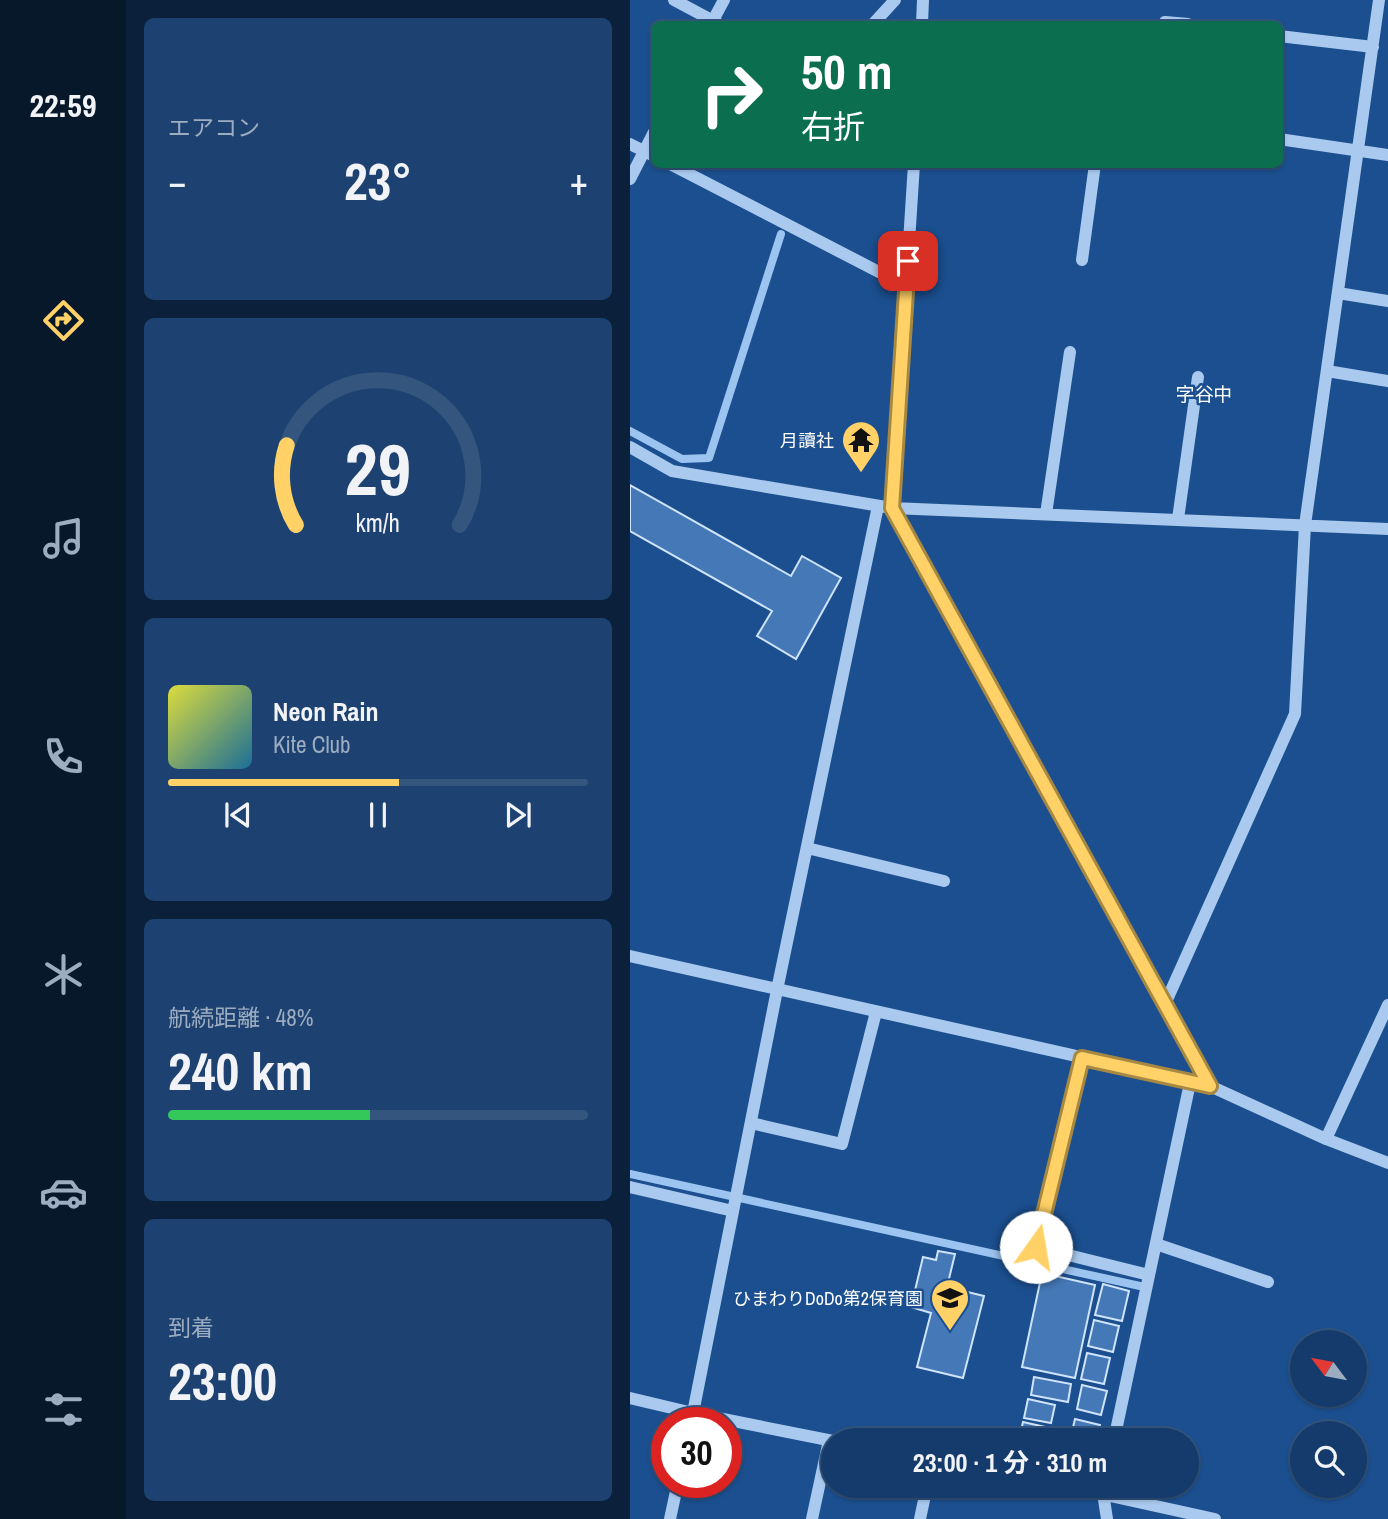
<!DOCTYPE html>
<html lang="ja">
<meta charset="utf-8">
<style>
body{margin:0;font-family:"Archivo Narrow","Noto Sans JP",sans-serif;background:#1d4271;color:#f1f3f6;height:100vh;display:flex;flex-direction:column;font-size:26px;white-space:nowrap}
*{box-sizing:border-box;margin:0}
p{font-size:23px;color:#9dadc1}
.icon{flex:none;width:38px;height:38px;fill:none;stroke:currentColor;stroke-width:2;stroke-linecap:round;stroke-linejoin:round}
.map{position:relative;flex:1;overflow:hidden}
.panel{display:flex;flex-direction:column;gap:18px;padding:18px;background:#0b203b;width:504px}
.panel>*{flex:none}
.banner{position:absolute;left:21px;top:21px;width:632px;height:147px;border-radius:10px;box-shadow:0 2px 5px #0004,0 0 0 2px #33557e;background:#0b6e4f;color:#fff;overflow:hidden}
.needle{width:46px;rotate:302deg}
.tools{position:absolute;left:660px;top:1330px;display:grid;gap:14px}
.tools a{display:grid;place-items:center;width:77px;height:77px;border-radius:50%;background:#143b6b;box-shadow:0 2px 5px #0004,0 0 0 2px #33557e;font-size:35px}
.speed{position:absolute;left:21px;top:1407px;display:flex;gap:14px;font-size:35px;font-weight:700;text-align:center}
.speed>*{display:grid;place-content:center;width:91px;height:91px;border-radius:50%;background:#143b6b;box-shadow:0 2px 5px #0004,0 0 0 2px #33557e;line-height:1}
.speed .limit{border:10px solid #d22;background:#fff;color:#111}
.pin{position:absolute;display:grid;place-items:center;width:60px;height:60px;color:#fff;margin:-30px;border-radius:14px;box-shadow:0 4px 10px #0006}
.me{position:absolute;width:77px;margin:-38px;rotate:13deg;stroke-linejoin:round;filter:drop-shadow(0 0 5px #0008)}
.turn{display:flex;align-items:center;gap:24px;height:147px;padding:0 35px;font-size:32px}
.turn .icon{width:91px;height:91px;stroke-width:2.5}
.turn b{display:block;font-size:49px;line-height:60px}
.big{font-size:52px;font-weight:700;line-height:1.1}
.panel .tile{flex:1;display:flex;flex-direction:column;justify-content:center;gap:10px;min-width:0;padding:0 24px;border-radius:10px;background:#1d4271}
.panel .dial{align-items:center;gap:0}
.dial svg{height:182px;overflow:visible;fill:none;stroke:#33557e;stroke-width:7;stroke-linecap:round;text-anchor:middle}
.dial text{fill:#f1f3f6;stroke:none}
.song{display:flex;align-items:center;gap:21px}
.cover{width:84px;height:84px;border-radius:10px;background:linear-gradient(135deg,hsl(60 70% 55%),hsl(200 70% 35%))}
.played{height:7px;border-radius:4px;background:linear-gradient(90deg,#ffd166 55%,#33557e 55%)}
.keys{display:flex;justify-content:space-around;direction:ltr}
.heat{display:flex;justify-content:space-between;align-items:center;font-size:38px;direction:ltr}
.charge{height:10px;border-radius:5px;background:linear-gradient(90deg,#34c759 48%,#33557e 0)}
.trip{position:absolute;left:191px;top:1428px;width:378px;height:70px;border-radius:35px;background:#143b6b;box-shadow:0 2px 5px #0004,0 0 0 2px #33557e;font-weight:700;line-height:70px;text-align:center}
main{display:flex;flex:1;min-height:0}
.dock{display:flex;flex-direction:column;width:126px;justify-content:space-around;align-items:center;background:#08182b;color:#9dadc1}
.dock .icon{width:49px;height:49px}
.dock .on{color:#ffd166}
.dock b{font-size:32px;color:#f1f3f6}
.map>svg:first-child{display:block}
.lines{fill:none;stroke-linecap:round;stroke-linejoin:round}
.stream{stroke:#9cc4f0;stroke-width:8}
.building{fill:#4478b7;stroke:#cfe3fa;stroke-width:2}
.minor{stroke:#a9c9ee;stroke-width:12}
.route-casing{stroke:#a68842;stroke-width:18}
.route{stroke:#ffd166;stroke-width:12}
.labels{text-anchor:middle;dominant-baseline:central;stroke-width:5;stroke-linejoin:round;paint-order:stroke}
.poi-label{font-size:18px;fill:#fff;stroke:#1b4f8f;text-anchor:end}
.neighbourhood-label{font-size:19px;fill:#fff;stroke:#1b4f8f}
</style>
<main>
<nav class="dock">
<b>22:59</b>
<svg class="icon on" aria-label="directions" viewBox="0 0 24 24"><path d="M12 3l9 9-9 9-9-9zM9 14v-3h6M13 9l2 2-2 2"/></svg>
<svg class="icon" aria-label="music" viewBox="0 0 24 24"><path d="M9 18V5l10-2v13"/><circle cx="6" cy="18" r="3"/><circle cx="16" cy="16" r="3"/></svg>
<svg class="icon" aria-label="phone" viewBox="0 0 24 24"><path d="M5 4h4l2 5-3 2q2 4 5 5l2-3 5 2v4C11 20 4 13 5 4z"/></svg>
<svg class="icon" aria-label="climate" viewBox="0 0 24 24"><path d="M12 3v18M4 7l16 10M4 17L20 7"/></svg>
<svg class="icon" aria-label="car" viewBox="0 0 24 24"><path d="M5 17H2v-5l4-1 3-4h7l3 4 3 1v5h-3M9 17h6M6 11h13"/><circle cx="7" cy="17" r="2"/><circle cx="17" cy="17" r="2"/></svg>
<svg class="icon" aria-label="filters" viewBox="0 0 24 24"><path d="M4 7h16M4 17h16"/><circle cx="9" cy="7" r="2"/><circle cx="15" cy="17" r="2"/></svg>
</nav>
<section class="panel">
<div class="tile"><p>エアコン</p>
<div class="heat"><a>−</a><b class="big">23°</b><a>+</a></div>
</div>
<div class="tile dial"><svg viewBox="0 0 100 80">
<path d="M14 69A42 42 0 1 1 86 69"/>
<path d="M14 69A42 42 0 0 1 10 34" stroke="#ffd166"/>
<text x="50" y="56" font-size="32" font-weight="700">29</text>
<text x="50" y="72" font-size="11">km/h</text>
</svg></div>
<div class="tile">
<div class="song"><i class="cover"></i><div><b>Neon Rain</b><p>Kite Club</p></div></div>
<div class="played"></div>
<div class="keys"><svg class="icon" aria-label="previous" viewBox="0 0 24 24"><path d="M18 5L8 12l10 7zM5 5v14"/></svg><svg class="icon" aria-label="pause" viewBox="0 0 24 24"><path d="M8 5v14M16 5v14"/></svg><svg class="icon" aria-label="next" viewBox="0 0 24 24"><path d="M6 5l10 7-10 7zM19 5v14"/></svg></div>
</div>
<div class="tile"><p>航続距離 · 48%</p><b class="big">240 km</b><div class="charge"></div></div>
<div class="tile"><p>到着</p><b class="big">23:00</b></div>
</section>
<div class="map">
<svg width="758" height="1519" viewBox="0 0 758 1519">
<rect width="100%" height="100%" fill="#1b4f8f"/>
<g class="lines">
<path class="stream" d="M0,431L52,459L79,458L151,234
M0,1174L510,1286"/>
</g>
<path class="building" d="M0,485L161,576L172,556L211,578L166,659L127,636L142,611L0,531Z
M308,1251L325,1254L317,1287L354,1296L333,1378L287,1367L301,1313L281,1307L293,1257L306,1260Z
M412,1273L465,1285L445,1378L392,1367Z
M473,1284L499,1291L492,1321L465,1315Z
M464,1320L489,1326L483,1352L458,1346Z
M457,1353L480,1358L474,1384L451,1379Z
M404,1377L441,1384L438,1402L401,1395Z
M452,1385L477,1391L471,1415L447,1409Z
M398,1399L425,1405L421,1423L394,1418Z
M445,1419L470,1425L466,1440H440Z
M393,1422L420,1428L418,1440H389Z"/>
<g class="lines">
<path class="minor" d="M44,0L89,24
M81,24L94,0
M243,24L265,0
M292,24L293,0
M534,24L535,22L558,24
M649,36L743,47
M649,139L758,155
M0,144L24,156
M40,164L276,286
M284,164L262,508L580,1086
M0,179L24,132
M452,260L465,164
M708,293L758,301
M697,371L758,381
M0,447L42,471L262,508L758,529
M416,514L440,352
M548,519L568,377
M177,848L314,881
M0,956L580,1086L696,1139L758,1163
M535,1004L665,714L675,525L749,0
M452,1058L406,1247L519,1275
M121,1123L212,1144L246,1012
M696,1139L758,1005
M0,1187L103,1211
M526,1244L638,1282
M0,1398L63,1413L203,1441
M61,1423L147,990L248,506
M484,1440L560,1083
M435,1486L585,1519
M474,1486L473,1493L477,1519
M40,1519L48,1482
M182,1519L199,1440
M290,1519L297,1486"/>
</g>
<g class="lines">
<defs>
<path id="route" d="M278,261L262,508L580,1086L452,1058L406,1247"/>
</defs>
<use href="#route" class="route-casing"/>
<use href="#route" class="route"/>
</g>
<defs>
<symbol id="temple-pin" viewBox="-11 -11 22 30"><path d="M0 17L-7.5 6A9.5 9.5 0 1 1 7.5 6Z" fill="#ffd166" stroke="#1b4f8f"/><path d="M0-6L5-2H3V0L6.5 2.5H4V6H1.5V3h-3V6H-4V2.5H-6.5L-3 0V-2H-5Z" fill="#111"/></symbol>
<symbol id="school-pin" viewBox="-11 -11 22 30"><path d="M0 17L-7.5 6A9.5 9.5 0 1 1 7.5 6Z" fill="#ffd166" stroke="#1b4f8f"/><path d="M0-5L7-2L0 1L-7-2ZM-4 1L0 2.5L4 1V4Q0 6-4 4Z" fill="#111"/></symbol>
</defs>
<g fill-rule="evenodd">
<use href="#temple-pin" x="209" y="418" width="44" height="60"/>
<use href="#school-pin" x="298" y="1276" width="44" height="60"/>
</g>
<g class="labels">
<g class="poi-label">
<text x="204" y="440">月讀社</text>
<text x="293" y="1298">ひまわりDoDo第2保育園</text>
</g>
<g class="neighbourhood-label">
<text x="574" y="394">字谷中</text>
</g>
</g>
</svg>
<div class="tools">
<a><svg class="needle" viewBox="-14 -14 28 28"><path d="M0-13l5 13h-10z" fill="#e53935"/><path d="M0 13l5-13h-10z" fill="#9dadc1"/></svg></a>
<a><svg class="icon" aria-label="search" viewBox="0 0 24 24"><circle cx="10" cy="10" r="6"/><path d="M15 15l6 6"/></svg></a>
</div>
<div class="speed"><div class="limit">30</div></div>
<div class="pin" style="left:278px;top:261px;background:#d93025"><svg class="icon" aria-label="arrive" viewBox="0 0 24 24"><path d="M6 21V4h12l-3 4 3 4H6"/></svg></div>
<svg class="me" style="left:406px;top:1247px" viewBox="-20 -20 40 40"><circle r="19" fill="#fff"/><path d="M0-13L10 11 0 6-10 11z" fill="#ffd166"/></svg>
<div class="trip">23:00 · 1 分 · 310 m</div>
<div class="banner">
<div class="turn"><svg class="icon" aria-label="right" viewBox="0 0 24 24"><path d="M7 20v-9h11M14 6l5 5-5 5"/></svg><div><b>50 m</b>右折</div></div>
</div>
</div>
</main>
